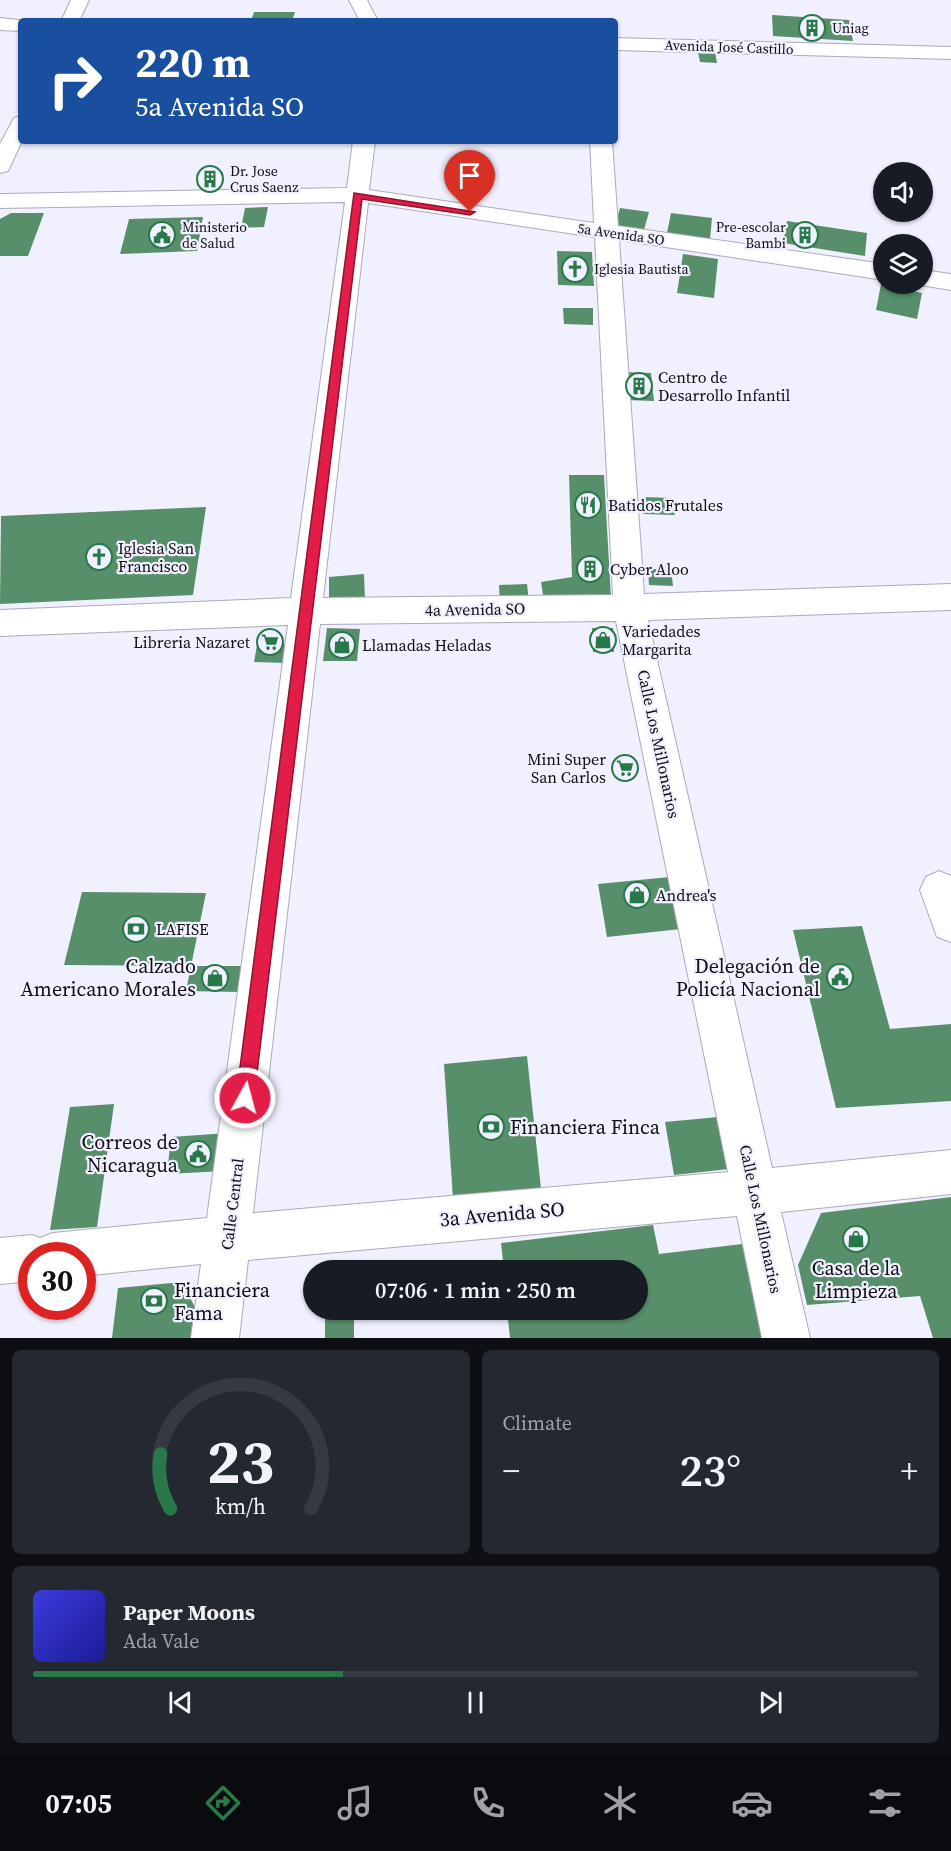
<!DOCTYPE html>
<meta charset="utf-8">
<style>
body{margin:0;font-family:"Source Serif 4",serif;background:#242831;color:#f1f3f6;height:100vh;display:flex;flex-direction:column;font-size:22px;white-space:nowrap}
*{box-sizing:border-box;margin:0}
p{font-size:20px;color:#9ea1a6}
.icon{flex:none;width:33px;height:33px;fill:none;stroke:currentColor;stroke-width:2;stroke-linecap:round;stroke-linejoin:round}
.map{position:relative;height:1338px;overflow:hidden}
.sheet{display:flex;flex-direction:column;gap:12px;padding:12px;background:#0d0f14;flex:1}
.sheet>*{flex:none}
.banner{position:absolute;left:18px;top:18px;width:600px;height:126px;border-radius:6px;box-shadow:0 2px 4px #0004;background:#1a4fa0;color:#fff;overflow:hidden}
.fabs{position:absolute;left:873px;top:162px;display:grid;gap:12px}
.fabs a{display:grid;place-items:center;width:60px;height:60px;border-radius:50%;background:#171b24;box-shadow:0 2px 4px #0004;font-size:30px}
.speed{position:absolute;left:18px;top:1242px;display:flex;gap:12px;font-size:30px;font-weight:700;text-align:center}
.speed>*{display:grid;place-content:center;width:78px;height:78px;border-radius:50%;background:#171b24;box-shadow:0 2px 4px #0004;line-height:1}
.speed .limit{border:9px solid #d22;background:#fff;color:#111}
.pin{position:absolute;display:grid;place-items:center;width:51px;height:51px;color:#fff;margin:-62px -26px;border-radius:50% 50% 50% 0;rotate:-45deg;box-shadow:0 0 6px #0007}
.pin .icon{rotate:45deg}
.me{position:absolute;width:66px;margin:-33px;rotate:7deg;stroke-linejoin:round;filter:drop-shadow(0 0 4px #0008)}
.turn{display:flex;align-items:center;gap:21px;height:126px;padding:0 18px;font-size:27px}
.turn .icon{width:78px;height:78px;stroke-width:2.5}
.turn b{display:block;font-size:42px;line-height:51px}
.big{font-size:45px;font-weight:600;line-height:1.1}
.sheet .widget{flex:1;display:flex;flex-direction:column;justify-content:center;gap:9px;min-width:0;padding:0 21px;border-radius:9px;background:#242831}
.sheet .dial{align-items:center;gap:0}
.dial svg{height:156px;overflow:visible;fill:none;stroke:#363941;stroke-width:7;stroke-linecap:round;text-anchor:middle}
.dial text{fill:#f1f3f6;stroke:none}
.song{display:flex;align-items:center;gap:18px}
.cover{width:72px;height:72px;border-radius:9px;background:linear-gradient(135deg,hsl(240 70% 55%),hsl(240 70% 35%))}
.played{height:6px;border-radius:3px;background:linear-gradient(90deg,#287849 35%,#363941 35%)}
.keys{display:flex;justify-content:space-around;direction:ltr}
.heat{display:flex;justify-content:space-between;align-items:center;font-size:33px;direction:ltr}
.sheet .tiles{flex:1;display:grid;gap:12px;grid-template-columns:1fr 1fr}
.widget:last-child{grid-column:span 2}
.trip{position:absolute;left:303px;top:1260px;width:345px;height:60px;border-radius:30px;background:#171b24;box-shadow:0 2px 4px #0004;font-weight:600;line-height:60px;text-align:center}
.menu{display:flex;height:96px;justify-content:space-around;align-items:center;background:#090b0e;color:#9ea1a6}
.menu .icon{width:42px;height:42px}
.menu .current{color:#287849}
.menu b{font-size:27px;color:#f1f3f6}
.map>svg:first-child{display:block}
.building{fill:#578f6a}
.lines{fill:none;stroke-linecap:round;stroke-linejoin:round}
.minor-casing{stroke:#abaabb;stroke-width:2}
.minor{fill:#fff;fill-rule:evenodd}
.route{fill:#e11d48;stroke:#92132f;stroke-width:1.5}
.labels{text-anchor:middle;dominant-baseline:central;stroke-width:4.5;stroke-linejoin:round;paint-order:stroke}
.far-poi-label{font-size:14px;fill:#0f0f14;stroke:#f1f0fe;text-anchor:start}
.far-street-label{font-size:14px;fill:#0f0f14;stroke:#f1f0fe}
.poi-label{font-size:16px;fill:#0f0f14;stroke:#f1f0fe;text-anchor:start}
.street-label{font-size:16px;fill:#0f0f14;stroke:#f1f0fe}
.near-poi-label{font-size:20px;fill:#0f0f14;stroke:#f1f0fe;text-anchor:end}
.near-street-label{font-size:20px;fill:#0f0f14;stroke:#f1f0fe}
</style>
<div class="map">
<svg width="951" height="1338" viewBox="0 0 951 1338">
<rect width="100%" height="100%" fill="#f1f0fe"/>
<path class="building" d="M254,12H295L292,21H251Z
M772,15L849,20L853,41L773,36Z
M698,52H715L717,63L700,62Z
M202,171L223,172L218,186H197Z
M268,207L264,227L241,228L245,208Z
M620,208L649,212L644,230L615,226Z
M11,213H44L28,256H0V219Z
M671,213L712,218L710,239L667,233Z
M203,217L197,251L120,254L129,219Z
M787,221L867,233L865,256L783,243Z
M557,251L592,252L594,286L558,285Z
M683,254L718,259L714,298L677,293Z
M881,284L922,293L917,319L876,310Z
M563,308H593V325L564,324Z
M624,372L651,373L654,401L627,400Z
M569,475H604L611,598L544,602L541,582L572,577Z
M642,497L673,498L675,515L643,514Z
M206,507L193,595L0,604L1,516Z
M648,569H671L673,586L649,585Z
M364,574L365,600L329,602V577Z
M527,584L529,602L500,603L499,585Z
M327,628L360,629L357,661H323Z
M592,628H613L614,652H593Z
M259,634H275L290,650L288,663L254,662Z
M670,877L681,929L607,937L598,884Z
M82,892L206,893L191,966L64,965Z
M862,926L890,1029L951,1024V1101L836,1108L793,930Z
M191,966H244L240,992L186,991Z
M527,1056L541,1189L453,1199L444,1064Z
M114,1104L97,1227L50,1230L70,1107Z
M718,1117L729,1169L674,1175L665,1122Z
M228,1133L224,1171L167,1174L171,1137Z
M951,1197V1338H933L920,1296L807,1305L798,1265L821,1213Z
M653,1225L659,1254L742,1244L762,1338H510L507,1310H638V1270H504L501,1243Z
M353,1265V1270H323V1269Z
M182,1282L198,1313L197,1338H112L118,1288Z
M325,1310H354V1338H325Z"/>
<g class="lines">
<defs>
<path id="minor" d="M71,0H89L79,21H61Z
M349,0H367L378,21H360Z
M0,18L27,21H21V31L0,30Z
M615,38L951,47V59L615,50Z
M21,116L22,141L8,171L0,173V144L14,118Z
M353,141H375L369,190L594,223L590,141H612L618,226L884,264V280L619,240L644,594L951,584V610L648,620L772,1168L951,1150V1194L781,1212L810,1338H762L737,1216L248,1260L239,1338H191L201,1264L82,1276V1256H32V1281L0,1284V1238L32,1235L40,1238L53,1233L207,1218L288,625L0,636V610L291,598L345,202L0,208V194L347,188ZM368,203L595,237L613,595L323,598ZM616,621L728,1172L253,1213L320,624Z
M922,270L951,274V290L914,284H922Z
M939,871L951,876V942L937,937L920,890L926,877Z"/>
</defs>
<use href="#minor" class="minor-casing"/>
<use href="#minor" class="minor"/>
</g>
<path class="route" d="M354,193L475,212L470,215L362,199L254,1098L251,1104L245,1107L239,1104L236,1098Z"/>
<defs>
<symbol id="building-ring" viewBox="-11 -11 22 22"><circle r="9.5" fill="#f1f0fe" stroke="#287849" stroke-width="1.5"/><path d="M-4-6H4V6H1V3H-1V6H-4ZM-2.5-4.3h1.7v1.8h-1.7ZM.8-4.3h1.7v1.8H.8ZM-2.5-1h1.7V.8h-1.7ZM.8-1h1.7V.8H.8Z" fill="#287849"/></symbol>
<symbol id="civic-ring" viewBox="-11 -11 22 22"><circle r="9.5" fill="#f1f0fe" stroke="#287849" stroke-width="1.5"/><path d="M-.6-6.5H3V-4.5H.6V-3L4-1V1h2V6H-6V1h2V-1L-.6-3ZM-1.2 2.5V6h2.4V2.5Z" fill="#287849"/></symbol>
<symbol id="church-ring" viewBox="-11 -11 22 22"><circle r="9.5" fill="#f1f0fe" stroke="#287849" stroke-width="1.5"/><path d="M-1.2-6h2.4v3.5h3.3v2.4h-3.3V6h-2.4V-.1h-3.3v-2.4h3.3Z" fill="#287849"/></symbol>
<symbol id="restaurant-ring" viewBox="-11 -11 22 22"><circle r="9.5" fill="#f1f0fe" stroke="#287849" stroke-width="1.5"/><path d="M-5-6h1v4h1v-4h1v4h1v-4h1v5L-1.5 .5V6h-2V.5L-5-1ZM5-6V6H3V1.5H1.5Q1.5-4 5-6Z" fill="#287849"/></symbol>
<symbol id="shop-ring" viewBox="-11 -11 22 22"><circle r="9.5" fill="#f1f0fe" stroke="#287849" stroke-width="1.5"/><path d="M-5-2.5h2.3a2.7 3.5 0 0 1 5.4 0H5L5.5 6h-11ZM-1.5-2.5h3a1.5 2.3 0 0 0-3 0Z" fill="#287849"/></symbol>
<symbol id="supermarket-ring" viewBox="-11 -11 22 22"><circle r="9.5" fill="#f1f0fe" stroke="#287849" stroke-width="1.5"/><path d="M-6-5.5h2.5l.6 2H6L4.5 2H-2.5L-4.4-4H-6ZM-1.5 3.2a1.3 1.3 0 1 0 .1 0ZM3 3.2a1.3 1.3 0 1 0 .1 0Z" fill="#287849"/></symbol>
<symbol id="bank-ring" viewBox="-11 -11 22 22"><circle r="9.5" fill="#f1f0fe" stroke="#287849" stroke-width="1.5"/><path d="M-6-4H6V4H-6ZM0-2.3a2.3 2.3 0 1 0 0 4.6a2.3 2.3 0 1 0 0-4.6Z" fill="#287849"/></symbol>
</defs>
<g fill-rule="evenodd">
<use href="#building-ring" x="797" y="13" width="30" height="30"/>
<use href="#building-ring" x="195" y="164" width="30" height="30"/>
<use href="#civic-ring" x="147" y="220" width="30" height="30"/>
<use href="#building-ring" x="790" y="220" width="30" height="30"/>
<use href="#church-ring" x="560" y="254" width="30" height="30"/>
<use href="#building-ring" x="624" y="371" width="30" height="30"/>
<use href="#restaurant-ring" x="573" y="490" width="30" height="30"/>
<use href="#church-ring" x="84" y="542" width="30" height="30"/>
<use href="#building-ring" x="575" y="554" width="30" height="30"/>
<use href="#shop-ring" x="588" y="625" width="30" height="30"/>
<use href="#supermarket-ring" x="255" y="627" width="30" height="30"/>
<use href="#shop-ring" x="327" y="630" width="30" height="30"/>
<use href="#supermarket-ring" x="610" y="753" width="30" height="30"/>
<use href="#shop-ring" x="622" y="880" width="30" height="30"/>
<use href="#bank-ring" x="121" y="914" width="30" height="30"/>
<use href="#civic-ring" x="825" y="962" width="30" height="30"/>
<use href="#shop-ring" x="200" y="963" width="30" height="30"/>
<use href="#bank-ring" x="476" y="1112" width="30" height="30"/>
<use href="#civic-ring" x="183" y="1139" width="30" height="30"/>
<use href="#shop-ring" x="841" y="1224" width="30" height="30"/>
<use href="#bank-ring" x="139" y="1286" width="30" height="30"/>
</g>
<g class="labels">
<g class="far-poi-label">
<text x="832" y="28">Uniag</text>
<text x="230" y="171">Dr. Jose<tspan x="230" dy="16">Crus Saenz</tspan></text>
<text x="182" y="227">Ministerio<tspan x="182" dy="16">de Salud</tspan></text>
<text x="786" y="227" text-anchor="end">Pre-escolar<tspan x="786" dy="16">Bambi</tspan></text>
<text x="594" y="269">Iglesia Bautista</text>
</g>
<g class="far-street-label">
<text transform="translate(729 47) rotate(2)">Avenida José Castillo</text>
<text transform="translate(621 234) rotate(8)">5a Avenida SO</text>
</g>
<g class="poi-label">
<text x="658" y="377">Centro de<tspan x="658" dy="18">Desarrollo Infantil</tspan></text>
<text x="608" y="505">Batidos Frutales</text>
<text x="118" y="548">Iglesia San<tspan x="118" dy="18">Francisco</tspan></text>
<text x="610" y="569">Cyber Aloo</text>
<text x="622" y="631">Variedades<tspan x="622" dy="18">Margarita</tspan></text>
<text x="250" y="642" text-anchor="end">Libreria Nazaret</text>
<text x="362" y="645">Llamadas Heladas</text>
<text x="606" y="759" text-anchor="end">Mini Super<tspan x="606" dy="18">San Carlos</tspan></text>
<text x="656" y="895">Andrea's</text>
<text x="156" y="929">LAFISE</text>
</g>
<g class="street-label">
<text transform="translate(475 609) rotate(-1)">4a Avenida SO</text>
<text transform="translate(659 744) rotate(78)">Calle Los Millonarios</text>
<text transform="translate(232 1204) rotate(-83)">Calle Central</text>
<text transform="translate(761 1219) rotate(78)">Calle Los Millonarios</text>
</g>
<g class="near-poi-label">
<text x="196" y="966">Calzado<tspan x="196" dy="23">Americano Morales</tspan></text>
<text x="820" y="966">Delegación de<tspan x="820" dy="23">Policía Nacional</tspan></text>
<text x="510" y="1127" text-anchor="start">Financiera Finca</text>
<text x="178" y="1142">Correos de<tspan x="178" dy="23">Nicaragua</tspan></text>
<text x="856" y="1268" text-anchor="middle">Casa de la<tspan x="856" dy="23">Limpieza</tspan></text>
<text x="174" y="1290" text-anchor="start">Financiera<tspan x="174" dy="23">Fama</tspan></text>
</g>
<g class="near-street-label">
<text transform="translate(502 1214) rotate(-5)">3a Avenida SO</text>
</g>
</g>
</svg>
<div class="fabs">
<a><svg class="icon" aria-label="sound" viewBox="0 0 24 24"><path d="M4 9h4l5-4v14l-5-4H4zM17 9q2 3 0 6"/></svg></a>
<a><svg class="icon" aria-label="layers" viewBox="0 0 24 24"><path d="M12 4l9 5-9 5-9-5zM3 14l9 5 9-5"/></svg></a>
</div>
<div class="speed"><div class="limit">30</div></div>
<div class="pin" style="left:470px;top:212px;background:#d93025"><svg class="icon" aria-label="arrive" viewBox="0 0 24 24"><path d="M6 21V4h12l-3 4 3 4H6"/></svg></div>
<svg class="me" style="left:245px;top:1098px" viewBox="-20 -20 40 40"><circle r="17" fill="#e11d48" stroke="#fff" stroke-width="3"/><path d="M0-11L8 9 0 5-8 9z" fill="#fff"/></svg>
<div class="trip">07:06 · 1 min · 250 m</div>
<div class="banner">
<div class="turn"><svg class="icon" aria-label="right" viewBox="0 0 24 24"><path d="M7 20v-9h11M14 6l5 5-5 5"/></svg><div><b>220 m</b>5a Avenida SO</div></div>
</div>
</div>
<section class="sheet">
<div class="tiles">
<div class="widget dial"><svg viewBox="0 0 100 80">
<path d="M14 69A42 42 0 1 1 86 69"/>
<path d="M14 69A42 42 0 0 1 9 41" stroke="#287849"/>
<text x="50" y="56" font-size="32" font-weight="700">23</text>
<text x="50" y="72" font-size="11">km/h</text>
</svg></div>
<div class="widget"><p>Climate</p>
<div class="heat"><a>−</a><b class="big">23°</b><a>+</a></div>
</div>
<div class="widget">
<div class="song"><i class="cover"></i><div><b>Paper Moons</b><p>Ada Vale</p></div></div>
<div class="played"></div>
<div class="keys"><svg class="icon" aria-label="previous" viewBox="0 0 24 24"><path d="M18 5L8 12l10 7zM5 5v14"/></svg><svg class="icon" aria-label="pause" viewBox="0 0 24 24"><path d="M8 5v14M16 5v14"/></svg><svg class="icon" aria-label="next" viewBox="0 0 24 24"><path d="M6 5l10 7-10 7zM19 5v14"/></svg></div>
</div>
</div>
</section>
<nav class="menu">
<b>07:05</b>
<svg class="icon current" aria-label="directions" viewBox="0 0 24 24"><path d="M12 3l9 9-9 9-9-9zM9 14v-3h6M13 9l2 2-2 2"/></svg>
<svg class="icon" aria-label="music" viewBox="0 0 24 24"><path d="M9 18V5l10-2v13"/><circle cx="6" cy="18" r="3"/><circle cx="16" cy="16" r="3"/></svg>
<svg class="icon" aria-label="phone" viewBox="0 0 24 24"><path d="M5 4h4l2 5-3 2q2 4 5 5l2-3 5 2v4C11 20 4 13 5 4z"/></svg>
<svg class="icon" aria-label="climate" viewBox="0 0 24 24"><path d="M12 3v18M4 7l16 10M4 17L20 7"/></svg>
<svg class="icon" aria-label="car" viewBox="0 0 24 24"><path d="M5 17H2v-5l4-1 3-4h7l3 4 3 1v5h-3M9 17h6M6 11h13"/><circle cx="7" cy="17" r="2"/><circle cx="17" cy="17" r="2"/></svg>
<svg class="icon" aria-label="filters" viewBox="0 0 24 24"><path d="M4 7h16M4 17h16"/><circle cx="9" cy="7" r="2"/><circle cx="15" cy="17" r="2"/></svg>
</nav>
